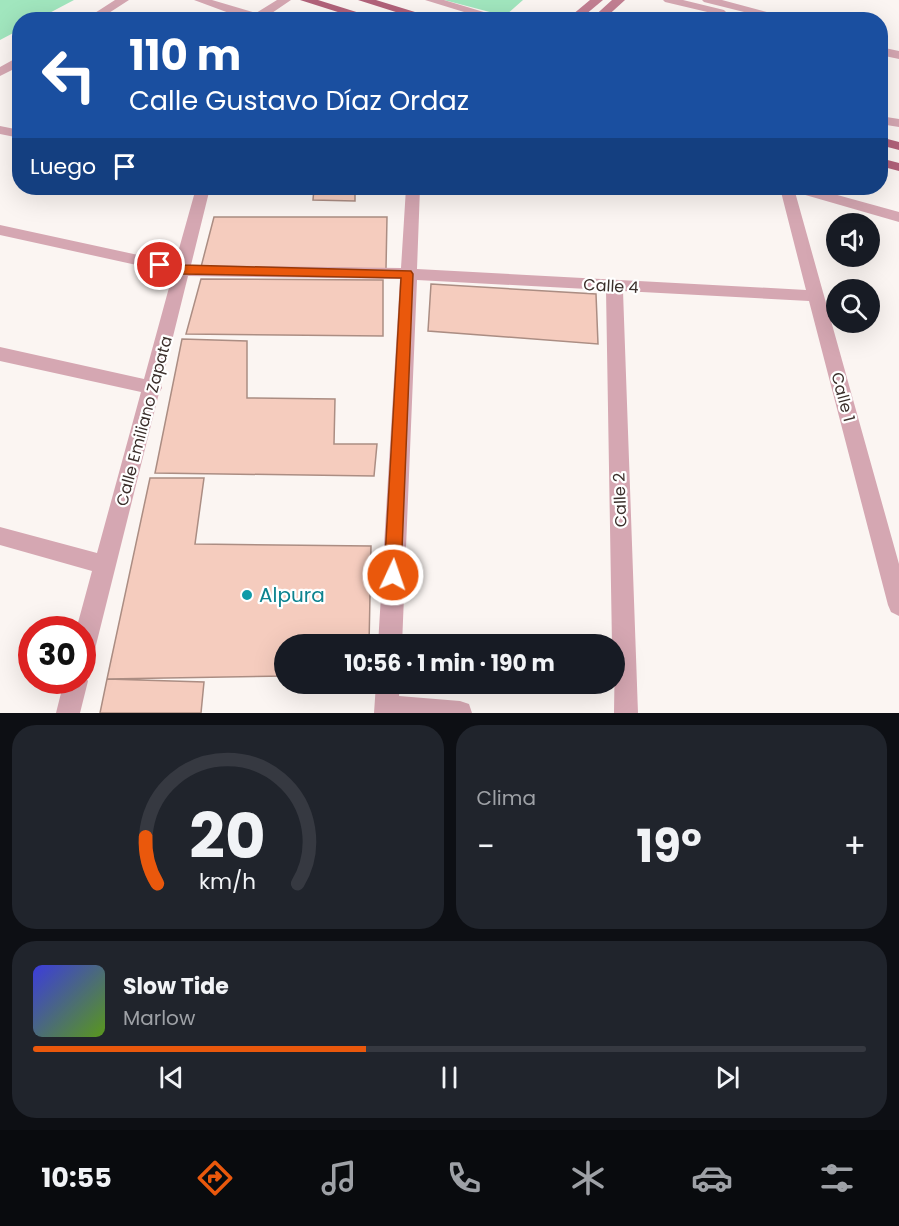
<!DOCTYPE html>
<html lang="es">
<meta charset="utf-8">
<style>
body{margin:0;font-family:Poppins,sans-serif;background:#20242c;color:#f1f3f6;height:100vh;display:flex;flex-direction:column;font-size:22px;white-space:nowrap}
*{box-sizing:border-box;margin:0}
p{font-size:20px;color:#9ea1a6}
.icon{flex:none;width:33px;height:33px;fill:none;stroke:currentColor;stroke-width:2;stroke-linecap:round;stroke-linejoin:round}
.map{position:relative;height:713px;overflow:hidden}
.sheet{display:flex;flex-direction:column;gap:12px;padding:12px;background:#0d0f14;flex:1}
.sheet>*{flex:none}
.hud{position:absolute;left:12px;top:12px;width:876px;height:183px;border-radius:24px;box-shadow:0 6px 24px #0002;background:#1a4fa0;color:#fff;overflow:hidden}
.fabs{position:absolute;left:826px;top:213px;display:grid;gap:12px}
.fabs a{display:grid;place-items:center;width:54px;height:54px;border-radius:50%;background:#171b24;box-shadow:0 6px 24px #0002;font-size:30px}
.speed{position:absolute;left:18px;top:616px;display:flex;gap:12px;font-size:30px;font-weight:700;text-align:center}
.speed>*{display:grid;place-content:center;width:78px;height:78px;border-radius:50%;background:#171b24;box-shadow:0 6px 24px #0002;line-height:1}
.speed .limit{border:9px solid #d22;background:#fff;color:#111}
.pin{position:absolute;display:grid;place-items:center;width:51px;height:51px;color:#fff;margin:-26px;border:3px solid #fff;border-radius:50%;box-shadow:0 2px 6px #0007}
.me{position:absolute;width:66px;margin:-33px;rotate:3deg;stroke-linejoin:round;filter:drop-shadow(0 0 4px #0008)}
.turn{display:flex;align-items:center;gap:21px;height:126px;padding:0 18px;font-size:27px}
.turn .icon{width:78px;height:78px;stroke-width:2.5}
.turn b{display:block;font-size:42px;line-height:51px}
.then{display:flex;align-items:center;height:57px;padding:0 18px;background:#0003;gap:12px;font-size:22px}
.big{font-size:45px;font-weight:700;line-height:1.1}
.sheet .card{flex:1;display:flex;flex-direction:column;justify-content:center;gap:9px;min-width:0;padding:0 21px;border-radius:24px;background:#20242c}
.sheet .dial{align-items:center;gap:0}
.dial svg{height:156px;overflow:visible;fill:none;stroke:#363941;stroke-width:7;stroke-linecap:round;text-anchor:middle}
.dial text{fill:#f1f3f6;stroke:none}
.song{display:flex;align-items:center;gap:18px}
.cover{width:72px;height:72px;border-radius:9px;background:linear-gradient(135deg,hsl(240 70% 55%),hsl(90 70% 35%))}
.played{height:6px;border-radius:3px;background:linear-gradient(90deg,#ea580c 40%,#363941 40%)}
.keys{display:flex;justify-content:space-around;direction:ltr}
.heat{display:flex;justify-content:space-between;align-items:center;font-size:33px;direction:ltr}
.sheet .tiles{flex:1;display:grid;gap:12px;grid-template-columns:1fr 1fr}
.card:last-child{grid-column:span 2}
.trip{position:absolute;left:274px;top:634px;width:351px;height:60px;border-radius:30px;background:#171b24;box-shadow:0 6px 24px #0002;font-weight:700;line-height:60px;text-align:center}
.dock{display:flex;height:96px;justify-content:space-around;align-items:center;background:#090b0e;color:#9ea1a6}
.dock .icon{width:42px;height:42px}
.dock .active{color:#ea580c}
.dock b{font-size:27px;color:#f1f3f6}
.map>svg:first-child{display:block}
.green{fill:#a1e6be}
.building{fill:#f5ccbe;stroke:#ab8d83;stroke-width:1.5}
.lines{fill:none;stroke-linecap:round;stroke-linejoin:round}
.street{fill:#d5a7b2;fill-rule:evenodd}
.secondary{fill:#c27f92;fill-rule:evenodd}
.primary{fill:#b2627a;fill-rule:evenodd}
.route{fill:#ea580c;stroke:#983908;stroke-width:1.5}
.culture-dot{fill:#0f9aa8;stroke:#fff;stroke-width:2}
.labels{text-anchor:middle;dominant-baseline:central;stroke-width:4.5;stroke-linejoin:round;paint-order:stroke}
.street-label{font-size:16px;fill:#3b2f2b;stroke:#fff}
.near-culture-label{font-size:20px;fill:#0d838f;stroke:#fff;text-anchor:start}
</style>
<div class="map">
<svg width="899" height="713" viewBox="0 0 899 713">
<rect width="100%" height="100%" fill="#fbf5f2"/>
<path class="green" d="M0,0H74L38,19L20,20L19,30L0,40Z
M444,0H523L505,16Z"/>
<path class="building" d="M314,188H355V201L313,200Z
M214,217H387L386,269L201,267Z
M201,279L383,280V336L186,334Z
M431,284L596,294L598,344L428,331Z
M182,339L247,341V398L335,399L334,444H377L374,476L155,473Z
M150,478H204L195,544L371,546L369,645H285V676L107,679Z
M107,679L204,682L201,713H100Z"/>
<g class="lines">
<path class="street" d="M115,0H129L98,20H84Z
M194,0H212L256,13L277,0H291L266,17L270,20H248Z
M425,0H444L510,20H490Z
M663,0H683L724,10L726,12L720,15L665,2Z
M702,0H722L797,20H776L704,2Z
M880,47L899,51V59L880,55Z
M20,56V66L0,76V67Z
M880,116L899,119V127L880,124Z
M0,126L20,130V138L0,134Z
M196,188H210L191,265L401,268L406,188H420L417,269L806,290L780,188H812L899,212V222L795,192L899,564V616L891,612L888,605L809,301L623,291L638,713H614L615,645H612L606,290L417,280L402,645H378L400,279L188,276L161,385L162,388L159,393L94,653L90,661L82,664V630H76L92,571L0,545V527L97,553L141,392L0,361V347L144,379L173,273L0,235V225L175,263Z
M82,672L88,681L80,713H56L64,681H82Z
M376,684H400L399,696L460,701L469,704L472,713H374Z"/>
<path class="secondary" d="M590,0H603L579,20H566Z
M612,0H625L603,20H590Z"/>
<path class="primary" d="M300,0H318L382,20H363Z
M358,0H376L441,20H421Z
M880,137L899,142V150L880,145Z
M880,158L899,163V171L880,166Z"/>
</g>
<path class="route" d="M160,261L183,265L411,271L413,274L401,575L399,581L393,583L387,581L384,575L401,278L183,274L156,267L154,265Z"/>
<circle class="culture-dot" cx="247" cy="595" r="6"/>
<g class="labels">
<g class="street-label">
<text transform="translate(611 286) rotate(3)">Calle 4</text>
<text transform="translate(843 397) rotate(75)">Calle 1</text>
<text transform="translate(144 421) rotate(-75)">Calle Emiliano Zapata</text>
<text transform="translate(620 500) rotate(-92)">Calle 2</text>
</g>
<g class="near-culture-label">
<text x="259" y="595">Alpura</text>
</g>
</g>
</svg>
<div class="fabs">
<a><svg class="icon" aria-label="sound" viewBox="0 0 24 24"><path d="M4 9h4l5-4v14l-5-4H4zM17 9q2 3 0 6"/></svg></a>
<a><svg class="icon" aria-label="search" viewBox="0 0 24 24"><circle cx="10" cy="10" r="6"/><path d="M15 15l6 6"/></svg></a>
</div>
<div class="speed"><div class="limit">30</div></div>
<div class="pin" style="left:160px;top:265px;background:#d93025"><svg class="icon" aria-label="arrive" viewBox="0 0 24 24"><path d="M6 21V4h12l-3 4 3 4H6"/></svg></div>
<svg class="me" style="left:393px;top:575px" viewBox="-20 -20 40 40"><circle r="17" fill="#ea580c" stroke="#fff" stroke-width="3"/><path d="M0-11L8 9 0 5-8 9z" fill="#fff"/></svg>
<div class="trip">10:56 · 1 min · 190 m</div>
<div class="hud">
<div class="turn"><svg class="icon" aria-label="left" viewBox="0 0 24 24"><path d="M17 20v-9H6M10 6l-5 5 5 5"/></svg><div><b>110 m</b>Calle Gustavo Díaz Ordaz</div></div>
<div class="then">Luego<svg class="icon" aria-label="arrive" viewBox="0 0 24 24"><path d="M6 21V4h12l-3 4 3 4H6"/></svg></div>
</div>
</div>
<section class="sheet">
<div class="tiles">
<div class="card dial"><svg viewBox="0 0 100 80">
<path d="M14 69A42 42 0 1 1 86 69"/>
<path d="M14 69A42 42 0 0 1 8 45" stroke="#ea580c"/>
<text x="50" y="56" font-size="32" font-weight="700">20</text>
<text x="50" y="72" font-size="11">km/h</text>
</svg></div>
<div class="card"><p>Clima</p>
<div class="heat"><a>−</a><b class="big">19°</b><a>+</a></div>
</div>
<div class="card">
<div class="song"><i class="cover"></i><div><b>Slow Tide</b><p>Marlow</p></div></div>
<div class="played"></div>
<div class="keys"><svg class="icon" aria-label="previous" viewBox="0 0 24 24"><path d="M18 5L8 12l10 7zM5 5v14"/></svg><svg class="icon" aria-label="pause" viewBox="0 0 24 24"><path d="M8 5v14M16 5v14"/></svg><svg class="icon" aria-label="next" viewBox="0 0 24 24"><path d="M6 5l10 7-10 7zM19 5v14"/></svg></div>
</div>
</div>
</section>
<nav class="dock">
<b>10:55</b>
<svg class="icon active" aria-label="directions" viewBox="0 0 24 24"><path d="M12 3l9 9-9 9-9-9zM9 14v-3h6M13 9l2 2-2 2"/></svg>
<svg class="icon" aria-label="music" viewBox="0 0 24 24"><path d="M9 18V5l10-2v13"/><circle cx="6" cy="18" r="3"/><circle cx="16" cy="16" r="3"/></svg>
<svg class="icon" aria-label="phone" viewBox="0 0 24 24"><path d="M5 4h4l2 5-3 2q2 4 5 5l2-3 5 2v4C11 20 4 13 5 4z"/></svg>
<svg class="icon" aria-label="climate" viewBox="0 0 24 24"><path d="M12 3v18M4 7l16 10M4 17L20 7"/></svg>
<svg class="icon" aria-label="car" viewBox="0 0 24 24"><path d="M5 17H2v-5l4-1 3-4h7l3 4 3 1v5h-3M9 17h6M6 11h13"/><circle cx="7" cy="17" r="2"/><circle cx="17" cy="17" r="2"/></svg>
<svg class="icon" aria-label="filters" viewBox="0 0 24 24"><path d="M4 7h16M4 17h16"/><circle cx="9" cy="7" r="2"/><circle cx="15" cy="17" r="2"/></svg>
</nav>
